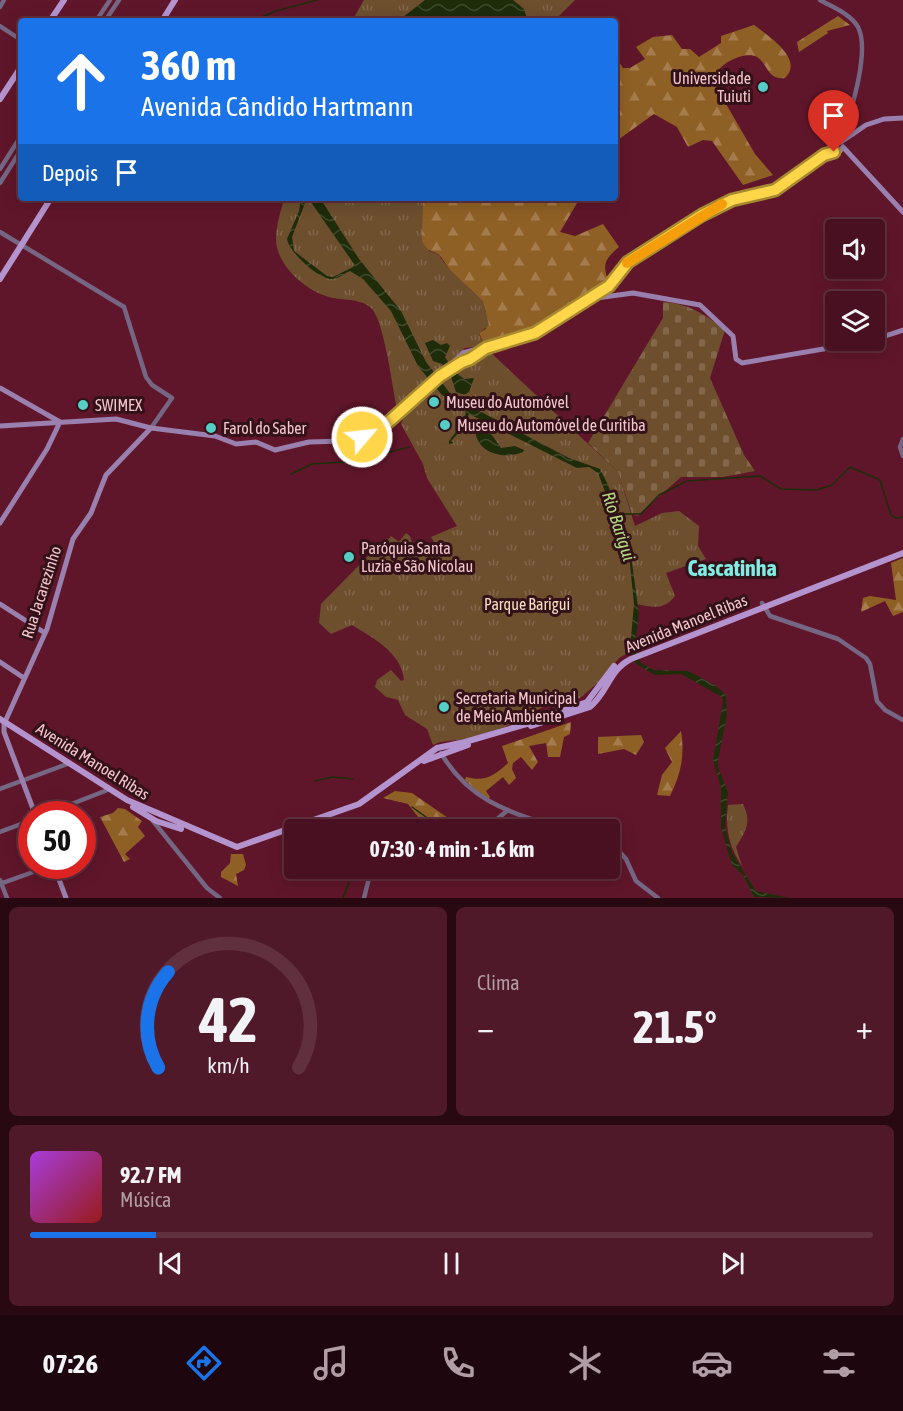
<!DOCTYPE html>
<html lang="pt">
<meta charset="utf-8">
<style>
body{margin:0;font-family:"Asap Condensed",sans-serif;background:#4f1929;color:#f1f3f6;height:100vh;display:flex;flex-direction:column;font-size:22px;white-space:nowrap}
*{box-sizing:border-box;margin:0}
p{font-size:20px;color:#b19da5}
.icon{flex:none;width:33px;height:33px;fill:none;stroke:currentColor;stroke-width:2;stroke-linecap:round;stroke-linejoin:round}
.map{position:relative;height:898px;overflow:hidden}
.panel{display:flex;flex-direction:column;gap:9px;padding:9px;background:#280912;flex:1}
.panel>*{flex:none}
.hud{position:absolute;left:18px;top:18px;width:600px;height:183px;border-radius:6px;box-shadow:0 3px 15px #0003,0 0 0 2px #60303e;background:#1a73e8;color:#fff;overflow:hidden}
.buttons{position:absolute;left:825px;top:219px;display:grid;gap:12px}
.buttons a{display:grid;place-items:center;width:60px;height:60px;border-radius:6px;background:#481020;box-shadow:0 3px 15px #0003,0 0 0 2px #60303e;font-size:30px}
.speed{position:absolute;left:18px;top:801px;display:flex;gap:12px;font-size:30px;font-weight:700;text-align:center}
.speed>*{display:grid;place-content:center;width:78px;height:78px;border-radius:50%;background:#481020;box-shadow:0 3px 15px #0003,0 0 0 2px #60303e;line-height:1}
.speed .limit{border:9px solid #d22;background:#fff;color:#111}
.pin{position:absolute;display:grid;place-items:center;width:51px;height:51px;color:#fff;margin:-62px -26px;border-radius:50% 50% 50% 0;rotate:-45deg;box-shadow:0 0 6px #0007}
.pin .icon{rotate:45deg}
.me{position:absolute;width:66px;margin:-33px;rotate:62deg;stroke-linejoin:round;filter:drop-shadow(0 0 4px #0008)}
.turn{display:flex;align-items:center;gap:21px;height:126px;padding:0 24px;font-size:27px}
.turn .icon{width:78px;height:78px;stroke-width:2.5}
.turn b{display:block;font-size:42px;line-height:51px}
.then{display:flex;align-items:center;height:57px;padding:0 24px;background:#0003;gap:12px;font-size:22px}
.big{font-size:45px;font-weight:700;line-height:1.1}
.panel .tile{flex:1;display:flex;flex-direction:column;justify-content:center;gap:9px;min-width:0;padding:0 21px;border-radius:9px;background:#4f1929}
.panel .dial{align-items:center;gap:0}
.dial svg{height:156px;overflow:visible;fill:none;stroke:#60303e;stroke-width:7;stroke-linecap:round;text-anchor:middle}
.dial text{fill:#f1f3f6;stroke:none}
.song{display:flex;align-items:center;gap:18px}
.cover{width:72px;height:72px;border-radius:9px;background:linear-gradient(135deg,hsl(280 70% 55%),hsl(0 70% 35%))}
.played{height:6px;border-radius:3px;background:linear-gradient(90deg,#1a73e8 15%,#60303e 15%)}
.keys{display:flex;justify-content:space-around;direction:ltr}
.heat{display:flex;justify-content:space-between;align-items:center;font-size:33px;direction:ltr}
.panel .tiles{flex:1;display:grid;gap:9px;grid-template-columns:1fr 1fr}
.tile:last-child{grid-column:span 2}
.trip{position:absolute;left:284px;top:819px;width:336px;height:60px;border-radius:6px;background:#481020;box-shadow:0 3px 15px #0003,0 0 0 2px #60303e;font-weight:700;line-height:60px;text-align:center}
.menu{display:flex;height:96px;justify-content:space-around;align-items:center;background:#1d060d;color:#b19da5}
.menu .icon{width:42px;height:42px}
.menu .active{color:#1a73e8}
.menu b{font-size:27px;color:#f1f3f6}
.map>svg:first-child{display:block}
.forest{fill:url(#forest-firs)}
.cemetery{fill:url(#cemetery-stones)}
.park{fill:url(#park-tufts)}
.water{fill:url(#water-waves)}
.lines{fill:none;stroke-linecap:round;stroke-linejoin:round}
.stream{stroke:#1e2c0a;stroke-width:1.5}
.tertiary{stroke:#756683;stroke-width:4.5}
.secondary{stroke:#9980ae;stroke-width:5}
.primary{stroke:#b494cf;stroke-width:6}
.route-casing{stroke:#a68a30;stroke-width:15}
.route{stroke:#ffd54a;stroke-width:10}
.slow{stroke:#f59e0b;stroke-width:10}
.poi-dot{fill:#55cec5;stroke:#321118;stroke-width:2}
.labels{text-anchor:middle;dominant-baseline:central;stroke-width:6;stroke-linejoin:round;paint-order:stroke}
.poi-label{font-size:16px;fill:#f4c6cc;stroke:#321118;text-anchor:start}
.street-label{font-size:16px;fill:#f4c6cc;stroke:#321118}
.park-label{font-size:16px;fill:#fadec0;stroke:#321118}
.water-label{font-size:18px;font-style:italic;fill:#b1da80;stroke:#321118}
.district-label{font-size:22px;font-weight:bold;fill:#81ece3;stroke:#321118}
</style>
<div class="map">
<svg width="903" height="898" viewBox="0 0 903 898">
<defs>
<pattern id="forest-firs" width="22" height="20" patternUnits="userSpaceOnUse" patternTransform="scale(1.5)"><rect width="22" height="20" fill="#8f6025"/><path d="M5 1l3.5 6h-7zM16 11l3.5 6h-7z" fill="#a57c4e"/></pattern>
<pattern id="cemetery-stones" width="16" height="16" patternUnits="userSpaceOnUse" patternTransform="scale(1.5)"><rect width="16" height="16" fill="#6d4f2e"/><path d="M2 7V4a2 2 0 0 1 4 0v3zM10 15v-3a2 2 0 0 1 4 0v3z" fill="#82674b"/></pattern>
<pattern id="park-tufts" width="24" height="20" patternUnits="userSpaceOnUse" patternTransform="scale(1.5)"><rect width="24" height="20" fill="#6d4f2e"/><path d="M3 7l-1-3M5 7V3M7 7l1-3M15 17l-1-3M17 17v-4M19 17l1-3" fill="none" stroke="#82674b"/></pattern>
<pattern id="water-waves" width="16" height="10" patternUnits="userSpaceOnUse" patternTransform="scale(1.5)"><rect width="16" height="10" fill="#1e2c0a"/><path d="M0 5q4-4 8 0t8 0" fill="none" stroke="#3f492c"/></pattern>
</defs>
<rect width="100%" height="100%" fill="#60162a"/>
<path class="forest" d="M838,16L850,25L827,31L828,33L799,52L797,42Z
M754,25C767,35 805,59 785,78C767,80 768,64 757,57C747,51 724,61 718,71C716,75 716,81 715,85L755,154L773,175L743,185L712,141L703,140L688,147L677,127L654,114L615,142V56L623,68H630L645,59L636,47L653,37L672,35L682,49H690L699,57L721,43V36Z
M423,198H486L491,201L502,198H580L560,232L575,236L603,224L619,247C604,260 602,264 609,283L534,330L485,346L479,333L486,329C491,297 468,291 449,269C446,265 443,258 438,254C432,250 427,252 423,244C419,234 421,209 423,198Z
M903,558V612L893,616L885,601L861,612L863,598L870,596L896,600L891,563Z
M571,722L570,734L564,737L560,757H548L546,743L529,746L538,762L532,770L521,757L513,763L512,769L516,778L509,785L503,777L486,791L490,797L487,800L465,780L466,777C485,782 494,776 508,763L502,746Z
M681,731C685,755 681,774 670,796L657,795L662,775L672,762L665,748Z
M641,735L644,742L636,755L624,749L598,754V737Z
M395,791L412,793L464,829H409L422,822L408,804L383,798Z
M118,808L125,809L142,821L138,827L145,836L125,854L130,859L124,862L100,817L113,813Z
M231,854H243L246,865L244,870L236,874L238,886L221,877V872L230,863Z"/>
<path class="cemetery" d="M663,302C688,303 706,315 725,330L710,378L744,455L755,471L723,477H681L637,516L632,514L618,472L588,443L663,318Z"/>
<path class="park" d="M364,0H575L559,16L563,21H352Z
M284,198H423L422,242L429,251L438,254L449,269L483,301L489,325L479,334L485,346L465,348L427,386L412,394L397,410C393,390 384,321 372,309C363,299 345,300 333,298C308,293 276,266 276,239C276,225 281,211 284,198Z
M488,350L618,472L635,526L662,513L679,511L699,526L698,546L706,559L666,573L675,596C664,611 652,607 636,604L633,650L619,658L600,681L580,698L543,707L505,727L466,739L440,742L433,745L427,729L405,715L398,700L386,697L375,687L377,680L391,670L401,681L404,680C402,653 373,638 352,625L331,634L319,623L321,604L378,546L382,547L391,536L399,542L406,533L410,536L413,546H428L434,542L431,537L457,526L427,478L423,464L401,424C412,396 463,365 488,350Z
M743,804C752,823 746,830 736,847L742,866C729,847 725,828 728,805Z"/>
<path class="water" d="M425,0H513L524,9L528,21H398Z
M301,198H307L292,237L294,251L327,276L333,277L353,267L354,264L308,198H320L359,259L401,311L426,362L449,392L462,402L569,458L600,469L608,485L630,548L639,614L635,646L641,663L654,670L688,671L716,686L726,695L727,715L718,760V767L728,792L725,827L732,853L756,891L790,898L754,897L743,875L732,865L721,828V787L713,760L723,702L722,697L681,674L655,675L636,664L630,648L634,604L629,555L598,473L589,467L577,468L469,414L464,427L451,441L454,443L421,449L449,444V441L464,421L466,412L442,395L418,366L391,311L363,279L350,271C345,273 338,279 333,279C320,281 288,251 287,239L299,211Z
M433,340L441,345L447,343L450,346L445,357L454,371L464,379L474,378L469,392L464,395L456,392L450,374L442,364L433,361L425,343Z
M478,428L492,435L501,448L515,446L524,450L523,452C505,460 477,454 475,430Z"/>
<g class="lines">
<path class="stream" d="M252,21L276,11L317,0
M373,456L409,447
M291,474L312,464L346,462
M617,514H641L659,495L687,481L760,476L781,489L817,490L832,485L850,467L880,480L891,515L896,518L903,517
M315,781L332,777L353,779
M412,807L444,830
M343,898L349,882"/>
<path class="tertiary" d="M820,0C832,7 851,14 858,27C871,52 849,117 841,142
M0,7L4,0
M96,21L110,0
M105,21L119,0
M0,26L21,40
M0,169L21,136
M0,183L21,150
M0,232L124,307L146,377L152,385L172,398L151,428
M903,439L900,447L903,456
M762,603L770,616L838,639L866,658L870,664L877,701L885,710L903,720
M441,753C470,803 513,813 565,830
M0,789L70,763
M46,814L110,789
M153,821L207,888L220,898
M484,830L508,810
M0,832L32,820
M609,840L626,859L636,881L658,898
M0,880L7,898
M0,884L50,866
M364,898L370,874L406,878L424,868"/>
<path class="secondary" d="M849,119L850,131L853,134
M843,147L903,212
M828,153L840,151L843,147
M589,299L633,293L700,305L733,336L736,359L742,363L870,341L903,330
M463,353L537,332L609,286L628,262L702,215L732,200L779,188L823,155L835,143L841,142L866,125L884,119L903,118
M451,369L481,351
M0,388L60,422
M0,426L116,419L151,428L215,436L236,444L256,442L275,450L309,442L345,441L370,434L384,426L463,353
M0,523L47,449L60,422
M0,604L45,633
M0,662L24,678
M35,814L4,732V724L47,629L73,539L91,513L106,475L151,428
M54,866L66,898"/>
<path class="primary" d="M50,21L64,0
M162,21L175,0
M0,99L21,67
M0,279L51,198
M0,719L127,800L237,847L359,804L437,748L465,742L530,723
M532,722L587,702L614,666
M531,726L590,707C608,692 609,670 631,659L903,553
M424,761L468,745
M133,807L156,821L181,829"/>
</g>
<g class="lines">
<defs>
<path id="route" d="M362,437L384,426L440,376L462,362L470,359L486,348L535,333L609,286L628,262L702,215L732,200L775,190L824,155L834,152"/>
</defs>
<use href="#route" class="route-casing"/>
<use href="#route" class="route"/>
<path class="slow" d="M627,263L722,204"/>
</g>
<g class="poi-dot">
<circle cx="763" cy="87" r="6"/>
<circle cx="434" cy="402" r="6"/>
<circle cx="83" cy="405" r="6"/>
<circle cx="445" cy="425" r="6"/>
<circle cx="211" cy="428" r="6"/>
<circle cx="349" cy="557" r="6"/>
<circle cx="444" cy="707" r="6"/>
</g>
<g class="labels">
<g class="poi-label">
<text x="751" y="78" text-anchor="end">Universidade<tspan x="751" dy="18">Tuiuti</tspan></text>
<text x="446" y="402">Museu do Automóvel</text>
<text x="95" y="405">SWIMEX</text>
<text x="457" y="425">Museu do Automóvel de Curitiba</text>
<text x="223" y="428">Farol do Saber</text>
<text x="361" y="548">Paróquia Santa<tspan x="361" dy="18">Luzia e São Nicolau</tspan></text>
<text x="456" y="698">Secretaria Municipal<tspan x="456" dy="18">de Meio Ambiente</tspan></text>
</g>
<g class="street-label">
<text transform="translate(41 592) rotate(-72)">Rua Jacarezinho</text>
<text transform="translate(686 623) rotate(-22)">Avenida Manoel Ribas</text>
<text transform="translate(93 761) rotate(32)">Avenida Manoel Ribas</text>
</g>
<g class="park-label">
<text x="527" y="604">Parque Barigui</text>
</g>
<g class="water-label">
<text transform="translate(619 526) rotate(72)">Rio Barigui</text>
</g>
<g class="district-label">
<text x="732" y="568">Cascatinha</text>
</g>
</g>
</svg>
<div class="buttons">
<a><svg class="icon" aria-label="sound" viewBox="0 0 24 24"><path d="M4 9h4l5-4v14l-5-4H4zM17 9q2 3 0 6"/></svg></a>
<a><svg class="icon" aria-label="layers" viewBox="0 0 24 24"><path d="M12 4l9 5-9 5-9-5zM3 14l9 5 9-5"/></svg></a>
</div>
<div class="speed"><div class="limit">50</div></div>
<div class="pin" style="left:834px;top:152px;background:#d93025"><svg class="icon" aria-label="arrive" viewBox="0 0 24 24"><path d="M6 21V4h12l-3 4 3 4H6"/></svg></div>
<svg class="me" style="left:362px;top:437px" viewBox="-20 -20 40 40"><circle r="17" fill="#ffd54a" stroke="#fff" stroke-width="3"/><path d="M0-11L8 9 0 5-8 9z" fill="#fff"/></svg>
<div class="trip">07:30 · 4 min · 1.6 km</div>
<div class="hud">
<div class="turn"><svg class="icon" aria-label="ahead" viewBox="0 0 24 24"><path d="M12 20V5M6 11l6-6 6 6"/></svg><div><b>360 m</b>Avenida Cândido Hartmann</div></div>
<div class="then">Depois<svg class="icon" aria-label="arrive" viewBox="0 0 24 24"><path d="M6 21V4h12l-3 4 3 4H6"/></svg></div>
</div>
</div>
<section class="panel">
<div class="tiles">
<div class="tile dial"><svg viewBox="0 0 100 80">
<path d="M14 69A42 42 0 1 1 86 69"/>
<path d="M14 69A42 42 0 0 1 19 20" stroke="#1a73e8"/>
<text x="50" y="56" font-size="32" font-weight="700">42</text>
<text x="50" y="72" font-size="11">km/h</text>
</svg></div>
<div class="tile"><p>Clima</p>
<div class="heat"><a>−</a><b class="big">21.5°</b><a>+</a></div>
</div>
<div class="tile">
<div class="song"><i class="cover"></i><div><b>92.7 FM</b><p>Música</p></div></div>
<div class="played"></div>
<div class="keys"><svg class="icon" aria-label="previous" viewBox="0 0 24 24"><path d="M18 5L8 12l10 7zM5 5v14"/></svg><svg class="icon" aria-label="pause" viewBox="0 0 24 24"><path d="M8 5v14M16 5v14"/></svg><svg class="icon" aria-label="next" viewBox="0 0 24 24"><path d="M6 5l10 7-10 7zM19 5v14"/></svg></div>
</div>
</div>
</section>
<nav class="menu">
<b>07:26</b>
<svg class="icon active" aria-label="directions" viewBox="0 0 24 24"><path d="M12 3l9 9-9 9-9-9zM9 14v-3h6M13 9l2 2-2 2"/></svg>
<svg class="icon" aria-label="music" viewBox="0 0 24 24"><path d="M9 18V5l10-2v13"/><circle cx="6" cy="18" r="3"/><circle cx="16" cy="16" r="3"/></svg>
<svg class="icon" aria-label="phone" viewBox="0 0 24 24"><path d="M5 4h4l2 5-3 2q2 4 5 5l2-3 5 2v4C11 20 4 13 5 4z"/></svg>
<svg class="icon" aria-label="climate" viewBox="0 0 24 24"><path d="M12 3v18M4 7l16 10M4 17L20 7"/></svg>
<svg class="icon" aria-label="car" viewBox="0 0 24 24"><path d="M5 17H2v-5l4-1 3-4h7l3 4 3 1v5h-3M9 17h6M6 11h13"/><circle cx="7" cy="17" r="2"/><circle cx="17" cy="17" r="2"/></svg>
<svg class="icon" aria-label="filters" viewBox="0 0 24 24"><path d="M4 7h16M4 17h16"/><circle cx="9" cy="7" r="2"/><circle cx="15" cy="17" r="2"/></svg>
</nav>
